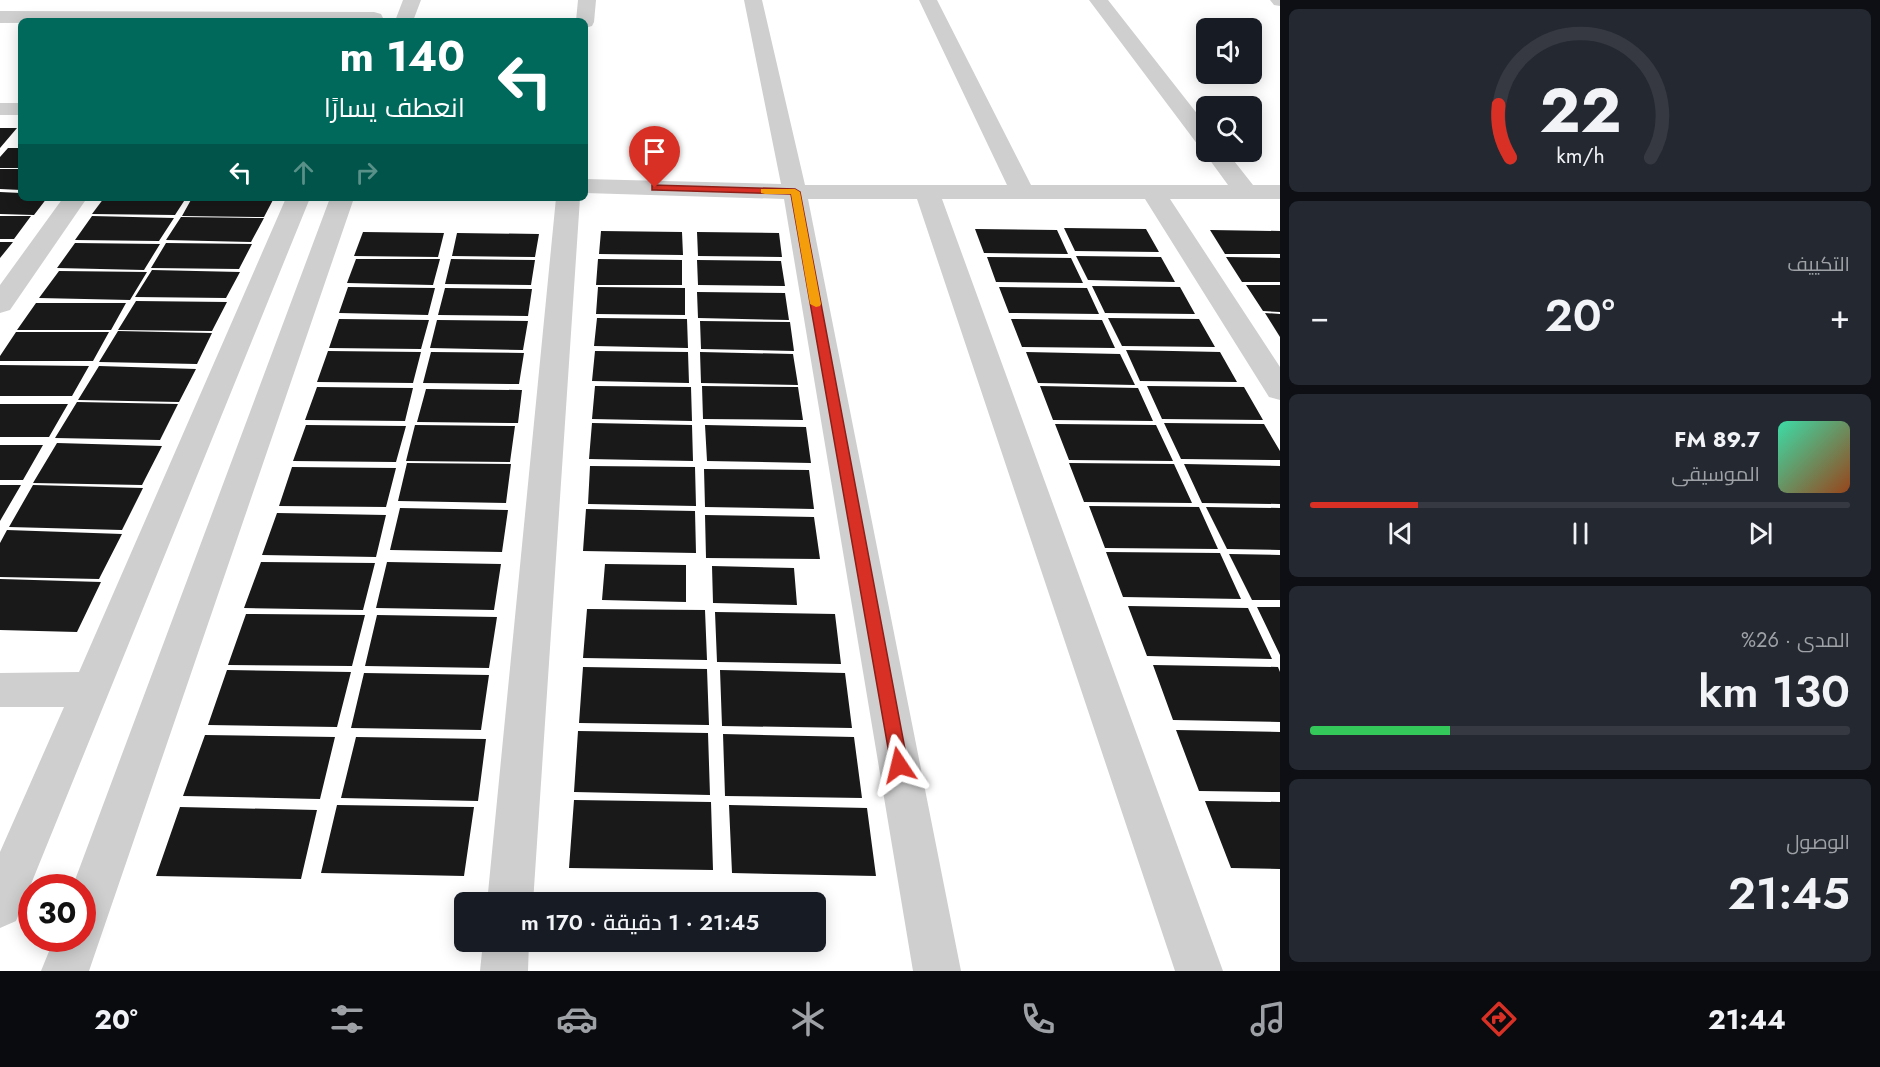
<!DOCTYPE html>
<html lang="ar">
<meta charset="utf-8">
<style>
body{margin:0;font-family:Jost,Cairo,sans-serif;background:#242831;color:#f1f3f6;direction:rtl;height:100vh;display:flex;flex-direction:column;font-size:22px;white-space:nowrap}
*{box-sizing:border-box;margin:0}
p{font-size:20px;color:#9ea1a6}
.icon{flex:none;width:33px;height:33px;fill:none;stroke:currentColor;stroke-width:2;stroke-linecap:round;stroke-linejoin:round}
.map{position:relative;flex:1;overflow:hidden;direction:ltr}
.details{display:flex;flex-direction:column;gap:9px;padding:9px;background:#0d0f14;width:600px}
.details>*{flex:none}
.banner{position:absolute;left:18px;top:18px;width:570px;height:183px;border-radius:9px;box-shadow:0 3px 15px #0003;direction:rtl;background:#00695c;color:#fff;overflow:hidden}
.controls{position:absolute;left:1196px;top:18px;display:grid;gap:12px}
.controls a{display:grid;place-items:center;width:66px;height:66px;border-radius:9px;background:#171b24;box-shadow:0 3px 15px #0003;font-size:30px}
.speed{position:absolute;left:18px;top:874px;display:flex;gap:12px;font-size:30px;font-weight:700;text-align:center}
.speed>*{display:grid;place-content:center;width:78px;height:78px;border-radius:50%;background:#171b24;box-shadow:0 3px 15px #0003;line-height:1}
.speed .limit{border:9px solid #d22;background:#fff;color:#111}
.pin{position:absolute;display:grid;place-items:center;width:51px;height:51px;color:#fff;margin:-62px -26px;border-radius:50% 50% 50% 0;rotate:-45deg;box-shadow:0 0 6px #0007}
.pin .icon{rotate:45deg}
.me{position:absolute;width:66px;margin:-33px;rotate:350deg;stroke-linejoin:round;filter:drop-shadow(0 0 4px #0008)}
.turn{display:flex;align-items:center;gap:21px;height:126px;padding:0 24px;font-size:27px}
.turn .icon{width:78px;height:78px;stroke-width:2.5}
.turn b{display:block;font-size:42px;line-height:51px}
.lanes{display:flex;align-items:center;height:57px;padding:0 24px;background:#0003;justify-content:center;gap:30px;direction:ltr}
.lanes .off{opacity:.35}
.big{font-size:45px;font-weight:600;line-height:1.1}
.details .card{flex:1;display:flex;flex-direction:column;justify-content:center;gap:9px;min-width:0;padding:0 21px;border-radius:9px;background:#242831}
.details .dial{align-items:center;gap:0}
.dial svg{height:156px;overflow:visible;fill:none;stroke:#363941;stroke-width:7;stroke-linecap:round;text-anchor:middle}
.dial text{fill:#f1f3f6;stroke:none}
.song{display:flex;align-items:center;gap:18px}
.cover{width:72px;height:72px;border-radius:9px;background:linear-gradient(135deg,hsl(160 70% 55%),hsl(20 70% 35%))}
.played{height:6px;border-radius:3px;background:linear-gradient(90deg,#d93025 20%,#363941 20%)}
.keys{display:flex;justify-content:space-around;direction:ltr}
.heat{display:flex;justify-content:space-between;align-items:center;font-size:33px;direction:ltr}
.charge{height:9px;border-radius:4px;background:linear-gradient(90deg,#34c759 26%,#363941 0)}
.trip{position:absolute;left:454px;top:892px;width:372px;height:60px;border-radius:9px;background:#171b24;box-shadow:0 3px 15px #0003;font-weight:600;line-height:60px;text-align:center;direction:rtl}
.tab-bar{display:flex;height:96px;justify-content:space-around;align-items:center;background:#090b0e;color:#9ea1a6}
.tab-bar .icon{width:42px;height:42px}
.tab-bar .active{color:#d93025}
.tab-bar b{font-size:27px;color:#f1f3f6}
main{display:flex;flex:1;min-height:0}
.map>svg:first-child{display:block}
.building{fill:#191919}
.lines{fill:none;stroke-linecap:round;stroke-linejoin:round}
.street{fill:#cfcfcf;fill-rule:evenodd}
.route{fill:#d93025;stroke:#8d1f18;stroke-width:1.5}
.slow{fill:#f59e0b}
</style>
<main>
<section class="details">
<div class="card dial"><svg viewBox="0 0 100 80">
<path d="M14 69A42 42 0 1 1 86 69"/>
<path d="M14 69A42 42 0 0 1 8 42" stroke="#d93025"/>
<text x="50" y="56" font-size="32" font-weight="700">22</text>
<text x="50" y="72" font-size="11">km/h</text>
</svg></div>
<div class="card"><p>التكييف</p>
<div class="heat"><a>−</a><b class="big">20°</b><a>+</a></div>
</div>
<div class="card">
<div class="song"><i class="cover"></i><div><b>89.7 FM</b><p>الموسيقى</p></div></div>
<div class="played"></div>
<div class="keys"><svg class="icon" aria-label="previous" viewBox="0 0 24 24"><path d="M18 5L8 12l10 7zM5 5v14"/></svg><svg class="icon" aria-label="pause" viewBox="0 0 24 24"><path d="M8 5v14M16 5v14"/></svg><svg class="icon" aria-label="next" viewBox="0 0 24 24"><path d="M6 5l10 7-10 7zM19 5v14"/></svg></div>
</div>
<div class="card"><p>المدى · 26%</p><b class="big">130 km</b><div class="charge"></div></div>
<div class="card"><p>الوصول</p><b class="big">21:45</b></div>
</section>
<div class="map">
<svg width="1280" height="971" viewBox="0 0 1280 971">
<rect width="100%" height="100%" fill="#fff"/>
<path class="building" d="M0,128H17L0,148Z
M8,148H21V168H0V157Z
M0,169H21V190L0,189Z
M0,192L21,193V198H47L34,215L0,214Z
M104,198H186L175,215L92,214Z
M192,198H274L264,217L182,216Z
M0,216H31L14,239H0Z
M92,216L174,218L159,241L75,240Z
M181,217L264,218L251,242L166,240Z
M1064,228L1146,229L1159,252L1075,251Z
M975,229L1057,230L1068,254L984,253Z
M1210,230L1280,231V254H1225Z
M601,231L682,232L683,255L599,254Z
M363,232L444,233L438,257L354,256Z
M697,232L779,233L782,257L698,256Z
M457,233L539,234L535,257L452,256Z
M0,242H13L0,258Z
M75,243L160,244L144,270L57,268Z
M166,243L252,244L239,269L151,268Z
M1076,256L1161,257L1175,282L1088,280Z
M987,257L1071,258L1083,283L996,282Z
M1226,257L1280,258V282H1242Z
M356,259H440L433,285L347,283Z
M451,259L535,260L531,285L445,284Z
M598,259L682,260V285H596Z
M697,260L781,261L785,286L698,285Z
M152,270L240,272L226,298L135,297Z
M59,271L147,272L130,300L39,298Z
M1246,285H1280V312L1263,311Z
M1092,286L1180,287L1195,314L1105,313Z
M348,287L435,288L428,315L339,313Z
M598,287L685,288V315L596,314Z
M999,287L1087,288L1099,314L1009,313Z
M445,288L532,289L528,316L438,315Z
M697,292L785,293L789,320L698,318Z
M136,301L227,302L212,331L118,330Z
M36,303H126L111,330H17Z
M1265,313L1280,314V337Z
M597,318L687,319L688,348L594,346Z
M1108,318L1199,319L1215,347L1122,346Z
M339,319L429,320L421,349L329,348Z
M1011,319L1102,320L1115,348L1022,347Z
M437,320L528,321L523,350L430,348Z
M700,321L790,322L794,351L701,349Z
M118,331L212,333L197,364L99,362Z
M16,332H109L93,361H0V356Z
M1126,350L1220,352L1237,382L1140,381Z
M328,351L421,352L413,383L317,382Z
M595,351L688,352L689,383L592,381Z
M431,352L524,353L519,384L423,383Z
M700,352L793,354L798,385L701,383Z
M1026,352L1120,354L1135,385L1038,383Z
M0,365L89,366L72,396H0Z
M99,366L196,369L179,402L78,400Z
M595,386L691,387L692,421L592,419Z
M702,386L798,387L803,420L703,419Z
M1040,386L1138,388L1153,421L1053,420Z
M1147,386L1244,387L1263,420L1162,419Z
M317,387L413,388L405,421L305,420Z
M426,389L522,390L518,423L417,422Z
M77,402L178,404L160,440L55,438Z
M0,404H68L49,437H0Z
M592,423L692,425L693,461L589,459Z
M1164,423L1264,424L1280,451V460L1181,459Z
M1055,424L1156,425L1173,461L1069,460Z
M306,425L406,426L396,462L293,461Z
M415,425L515,426L510,462L406,461Z
M705,425L806,427L811,463L707,461Z
M57,443L162,446L142,485L33,483Z
M0,445H43L23,480H0Z
M407,463L511,464L506,503L398,501Z
M1069,463L1174,464L1192,503L1084,502Z
M1184,464L1280,466V504L1202,503Z
M590,466L695,467L696,506L588,504Z
M292,467L396,468L386,507L279,506Z
M704,469L809,470L814,509L705,507Z
M0,485H21L0,521Z
M33,485L143,488L122,530L9,527Z
M1089,506L1199,507L1218,549L1105,548Z
M1206,507L1280,508V550L1227,549Z
M400,508L508,510L502,552L390,550Z
M586,509L695,511L696,553L583,551Z
M277,513L386,515L376,557L262,555Z
M705,515L814,517L820,559L706,558Z
M7,530L122,534L99,579L0,577V543Z
M1106,552L1220,553L1241,599L1123,597Z
M1229,554L1280,555V600H1252Z
M261,562L375,563L363,610L244,608Z
M387,562L501,564L494,610L376,608Z
M605,564L686,565V602L602,600Z
M712,566L794,568L797,605L713,603Z
M0,579L101,582L77,632L0,630Z
M1128,606L1248,608L1272,659L1147,656Z
M1257,607H1280V655Z
M587,609L705,610L707,660L583,658Z
M715,612L835,614L841,664L717,662Z
M246,614L365,615L352,666L228,665Z
M377,615L497,617L489,668L365,666Z
M1153,665L1278,667L1280,672V722L1173,720Z
M583,667L707,669L709,725L579,723Z
M227,670L351,672L337,727L208,725Z
M720,670L845,673L852,728L722,726Z
M364,673L489,675L481,730L351,728Z
M1176,730L1280,732V792L1199,791Z
M578,731L708,733L710,795L574,792Z
M723,734L854,737L862,798L725,796Z
M205,735L335,737L320,799L183,796Z
M356,737L486,739L478,801L341,798Z
M574,800L711,802L713,870L569,868Z
M1205,801L1280,802V869L1231,868Z
M337,805L474,807L464,876L321,873Z
M729,805L867,808L876,876L732,873Z
M180,807L317,810L301,879L156,876Z"/>
<g class="lines">
<path class="street" d="M403,0H421L413,21H395Z
M578,0H596L594,22L592,26L585,28V21H576Z
M744,0H762L805,185H1007L919,0H937L1031,185H1228L1204,152L1206,148V152H1227L1253,185H1280V199H1170L1280,367V400L1269,397L1145,199H942L1223,971H1175L917,199H808L961,971H913L784,199L585,193V179L781,184Z
M1089,0H1108L1206,125V147L1198,145Z
M1270,0H1280V6L1274,5Z
M0,11L374,12L381,14L383,18L381,21L0,23Z
M0,103H21V115H0Z
M63,198H87L10,310L0,313V285Z
M286,198H310L16,921L0,928V852L64,707H0V673L79,672Z
M330,198H354L89,971H41L54,939H82V888H72Z
M556,198H580L533,903H487Z
M483,942H529L528,971H480Z"/>
</g>
<path class="route" d="M652,185L795,189L800,192L908,765L905,770L899,773L893,770L891,765L791,194L655,190H652Z"/>
<path class="slow" d="M761,189H795L800,192L821,304L820,306L816,307L810,304L791,194H765L761,193Z"/>
</svg>
<div class="controls">
<a><svg class="icon" aria-label="sound" viewBox="0 0 24 24"><path d="M4 9h4l5-4v14l-5-4H4zM17 9q2 3 0 6"/></svg></a>
<a><svg class="icon" aria-label="search" viewBox="0 0 24 24"><circle cx="10" cy="10" r="6"/><path d="M15 15l6 6"/></svg></a>
</div>
<div class="speed"><div class="limit">30</div></div>
<div class="pin" style="left:655px;top:188px;background:#d93025"><svg class="icon" aria-label="arrive" viewBox="0 0 24 24"><path d="M6 21V4h12l-3 4 3 4H6"/></svg></div>
<svg class="me" style="left:899px;top:765px" viewBox="-20 -20 40 40"><path d="M0-17L14 15 0 8-14 15z" fill="#d93025" stroke="#fff" stroke-width="4"/></svg>
<div class="trip">21:45 · 1 دقيقة · 170 m</div>
<div class="banner">
<div class="turn"><svg class="icon" aria-label="left" viewBox="0 0 24 24"><path d="M17 20v-9H6M10 6l-5 5 5 5"/></svg><div><b>140 m</b>انعطف يسارًا</div></div>
<div class="lanes"><svg class="icon" aria-label="left" viewBox="0 0 24 24"><path d="M17 20v-9H6M10 6l-5 5 5 5"/></svg><svg class="icon off" aria-label="ahead" viewBox="0 0 24 24"><path d="M12 20V5M6 11l6-6 6 6"/></svg><svg class="icon off" aria-label="right" viewBox="0 0 24 24"><path d="M7 20v-9h11M14 6l5 5-5 5"/></svg></div>
</div>
</div>
</main>
<nav class="tab-bar">
<b>21:44</b>
<svg class="icon active" aria-label="directions" viewBox="0 0 24 24"><path d="M12 3l9 9-9 9-9-9zM9 14v-3h6M13 9l2 2-2 2"/></svg>
<svg class="icon" aria-label="music" viewBox="0 0 24 24"><path d="M9 18V5l10-2v13"/><circle cx="6" cy="18" r="3"/><circle cx="16" cy="16" r="3"/></svg>
<svg class="icon" aria-label="phone" viewBox="0 0 24 24"><path d="M5 4h4l2 5-3 2q2 4 5 5l2-3 5 2v4C11 20 4 13 5 4z"/></svg>
<svg class="icon" aria-label="climate" viewBox="0 0 24 24"><path d="M12 3v18M4 7l16 10M4 17L20 7"/></svg>
<svg class="icon" aria-label="car" viewBox="0 0 24 24"><path d="M5 17H2v-5l4-1 3-4h7l3 4 3 1v5h-3M9 17h6M6 11h13"/><circle cx="7" cy="17" r="2"/><circle cx="17" cy="17" r="2"/></svg>
<svg class="icon" aria-label="filters" viewBox="0 0 24 24"><path d="M4 7h16M4 17h16"/><circle cx="9" cy="7" r="2"/><circle cx="15" cy="17" r="2"/></svg>
<b>20°</b>
</nav>
